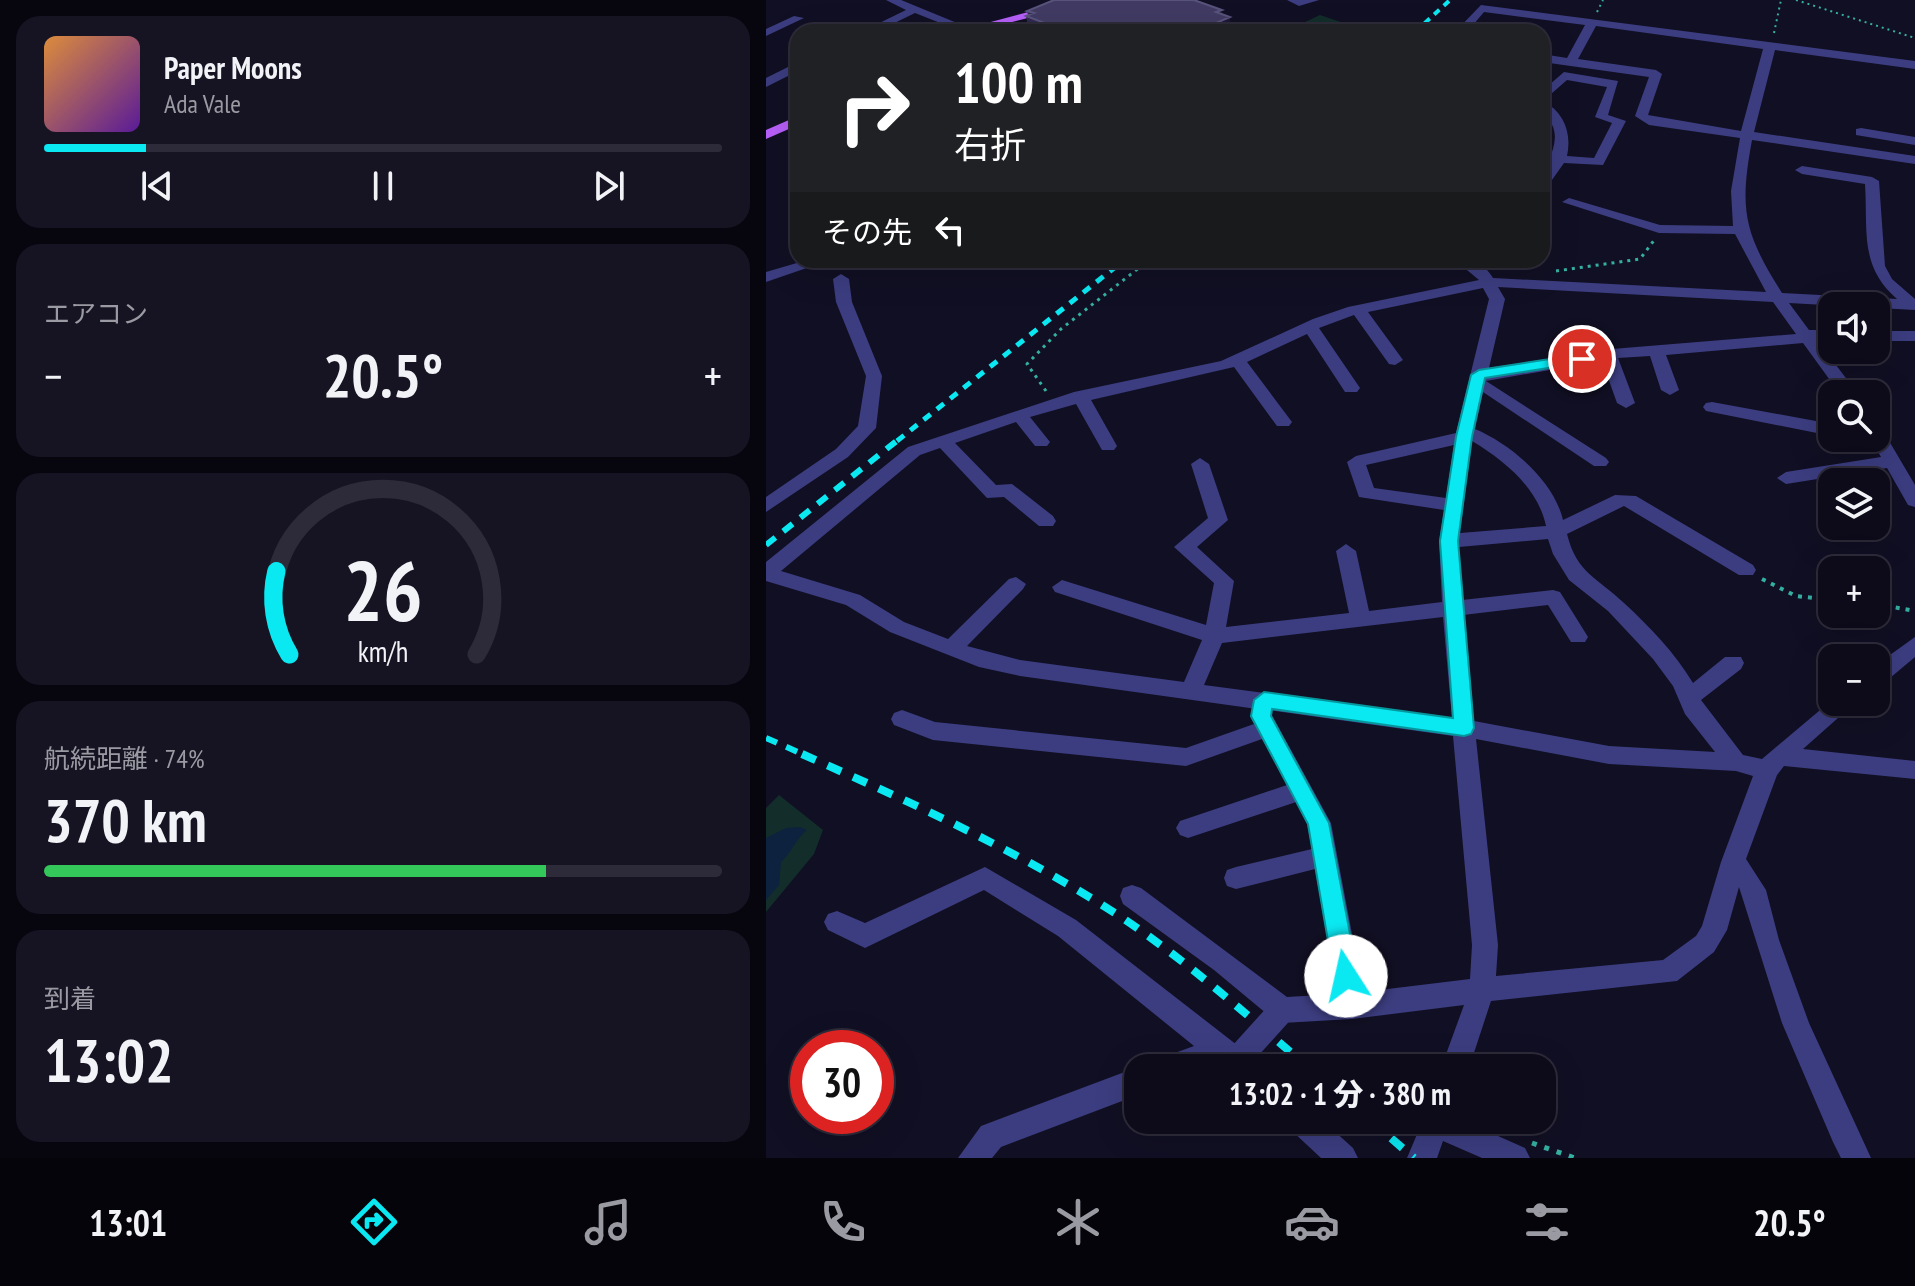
<!DOCTYPE html>
<html lang="ja">
<meta charset="utf-8">
<style>
body{margin:0;font-family:"PT Sans Narrow","Noto Sans JP",sans-serif;background:#161423;color:#f1f3f6;height:100vh;display:flex;flex-direction:column;font-size:30px;white-space:nowrap}
*{box-sizing:border-box;margin:0}
p{font-size:26px;color:#9a9ba2}
.icon{flex:none;width:44px;height:44px;fill:none;stroke:currentColor;stroke-width:2;stroke-linecap:round;stroke-linejoin:round}
.map{position:relative;flex:1;overflow:hidden}
.drawer{display:flex;flex-direction:column;gap:16px;padding:16px;background:#07060e;width:766px}
.drawer>*{flex:none}
.guide{position:absolute;left:24px;top:24px;width:760px;height:244px;border-radius:24px;box-shadow:0 8px 32px #0002,0 0 0 2px #2d2b39;background:#202124;color:#fff;overflow:hidden}
.tools{position:absolute;left:1052px;top:292px;display:grid;gap:16px}
.tools a{display:grid;place-items:center;width:72px;height:72px;border-radius:16px;background:#0d0b1a;box-shadow:0 8px 32px #0002,0 0 0 2px #2d2b39;font-size:40px}
.speed{position:absolute;left:24px;top:1030px;display:flex;gap:16px;font-size:40px;font-weight:700;text-align:center}
.speed>*{display:grid;place-content:center;width:104px;height:104px;border-radius:50%;background:#0d0b1a;box-shadow:0 8px 32px #0002,0 0 0 2px #2d2b39;line-height:1}
.speed .limit{border:12px solid #d22;background:#fff;color:#111}
.pin{position:absolute;display:grid;place-items:center;width:68px;height:68px;color:#fff;margin:-34px;border:4px solid #fff;border-radius:50%;box-shadow:0 2px 8px #0007}
.me{position:absolute;width:88px;margin:-44px;rotate:350deg;stroke-linejoin:round;filter:drop-shadow(0 0 6px #0008)}
.turn{display:flex;align-items:center;gap:28px;height:168px;padding:0 32px;font-size:36px}
.turn .icon{width:104px;height:104px;stroke-width:2.5}
.turn b{display:block;font-size:56px;line-height:68px}
.then{display:flex;align-items:center;height:76px;padding:0 32px;background:#0003;gap:16px;font-size:30px}
.big{font-size:60px;font-weight:800;line-height:1.1}
.drawer .card{flex:1;display:flex;flex-direction:column;justify-content:center;gap:12px;min-width:0;padding:0 28px;border-radius:24px;background:#161423}
.drawer .dial{align-items:center;gap:0}
.dial svg{height:208px;overflow:visible;fill:none;stroke:#2d2b39;stroke-width:7;stroke-linecap:round;text-anchor:middle}
.dial text{fill:#f1f3f6;stroke:none}
.song{display:flex;align-items:center;gap:24px}
.cover{width:96px;height:96px;border-radius:12px;background:linear-gradient(135deg,hsl(30 70% 55%),hsl(270 70% 35%))}
.played{height:8px;border-radius:4px;background:linear-gradient(90deg,#0ae8f2 15%,#2d2b39 15%)}
.keys{display:flex;justify-content:space-around;direction:ltr}
.heat{display:flex;justify-content:space-between;align-items:center;font-size:44px;direction:ltr}
.charge{height:12px;border-radius:6px;background:linear-gradient(90deg,#34c759 74%,#2d2b39 0)}
.trip{position:absolute;left:358px;top:1054px;width:432px;height:80px;border-radius:24px;background:#0d0b1a;box-shadow:0 8px 32px #0002,0 0 0 2px #2d2b39;font-weight:800;line-height:80px;text-align:center}
.menu{display:flex;height:128px;justify-content:space-around;align-items:center;background:#05040a;color:#9a9ba2}
.menu .icon{width:56px;height:56px}
.menu .current{color:#0ae8f2}
.menu b{font-size:36px;color:#f1f3f6}
main{display:flex;flex:1;min-height:0}
.map>svg:first-child{display:block}
.green{fill:#122d2a}
.water{fill:#0c223f}
.lines{fill:none;stroke-linecap:round;stroke-linejoin:round}
.path-far3{stroke:#34b0a2;stroke-width:2;stroke-dasharray:2 4;stroke-linecap:butt}
.path-far2{stroke:#34b0a2;stroke-width:3;stroke-dasharray:3 5;stroke-linecap:butt}
.path-far1{stroke:#34b0a2;stroke-width:4;stroke-dasharray:4 6;stroke-linecap:butt}
.path{stroke:#34b0a2;stroke-width:5;stroke-dasharray:5 8;stroke-linecap:butt}
.minor{fill:#3c3d80;fill-rule:evenodd}
.major{fill:#b65ff8;fill-rule:evenodd}
.rail-far3{stroke:#0ae8f2;stroke-width:4;stroke-dasharray:7 6;stroke-linecap:butt}
.rail-far2{stroke:#0ae8f2;stroke-width:5;stroke-dasharray:9 8;stroke-linecap:butt}
.rail-far1{stroke:#0ae8f2;stroke-width:6;stroke-dasharray:12 10;stroke-linecap:butt}
.rail{stroke:#0ae8f2;stroke-width:8;stroke-dasharray:15 13;stroke-linecap:butt}
.minor-bridge{stroke:#3c3d80;stroke-width:26}
.wall{fill:#2f2950}
.shaded-wall{fill:#1b1736}
.building{fill:#413b63;stroke:#58537b;stroke-width:2}
.route{fill:#0ae8f2;stroke:#06979d;stroke-width:2}
</style>
<main>
<section class="drawer">
<div class="card">
<div class="song"><i class="cover"></i><div><b>Paper Moons</b><p>Ada Vale</p></div></div>
<div class="played"></div>
<div class="keys"><svg class="icon" aria-label="previous" viewBox="0 0 24 24"><path d="M18 5L8 12l10 7zM5 5v14"/></svg><svg class="icon" aria-label="pause" viewBox="0 0 24 24"><path d="M8 5v14M16 5v14"/></svg><svg class="icon" aria-label="next" viewBox="0 0 24 24"><path d="M6 5l10 7-10 7zM19 5v14"/></svg></div>
</div>
<div class="card"><p>エアコン</p>
<div class="heat"><a>−</a><b class="big">20.5°</b><a>+</a></div>
</div>
<div class="card dial"><svg viewBox="0 0 100 80">
<path d="M14 69A42 42 0 1 1 86 69"/>
<path d="M14 69A42 42 0 0 1 9 37" stroke="#0ae8f2"/>
<text x="50" y="56" font-size="32" font-weight="700">26</text>
<text x="50" y="72" font-size="11">km/h</text>
</svg></div>
<div class="card"><p>航続距離 · 74%</p><b class="big">370 km</b><div class="charge"></div></div>
<div class="card"><p>到着</p><b class="big">13:02</b></div>
</section>
<div class="map">
<svg width="1149" height="1158" viewBox="0 0 1149 1158">
<rect width="100%" height="100%" fill="#110f23"/>
<path class="green" d="M554,15L601,31L518,32Z
M13,795L57,830L48,854L0,912V808Z"/>
<path class="water" d="M34,827L41,830C29,840 26,852 15,862L13,885L0,900V838L20,828Z"/>
<g class="lines">
<path class="path-far3" d="M1030,0L1149,38
M831,12L837,0
M1008,33L1015,0"/>
<path class="path-far2" d="M790,271L874,259L889,239
M280,391L261,364L295,329L383,260"/>
<path class="path-far1" d="M996,579L1030,596L1066,600
M1110,604L1149,611"/>
<path class="path" d="M766,1143L809,1158"/>
<path class="minor" d="M120,0H135L213,32H197L149,13L110,32H95L140,10Z
M521,0H553L533,6Z
M715,5L1149,61V69L1009,50L988,132L1149,156V164L986,140C973,210 978,233 1016,293L1131,299C1093,266 1102,231 1099,184L1036,174L1029,170L1036,166L1106,177L1113,181L1119,266L1126,279L1149,299V310L1023,303L1043,330H1066V340H1051L1092,394H1074L1037,343L900,355L913,390L904,395L895,390L884,356L852,358L869,403L860,408L851,403L836,361L720,381L840,458L843,462L840,466H828L717,392L709,429C745,444 788,481 797,520L849,495L870,496L987,565L990,570L987,575H973L858,506L801,534C811,574 831,577 858,603C884,627 909,653 927,683L959,657H975L978,663L975,669L935,700L977,755L996,759L1066,700L1090,702L1037,749L1149,761V779L1018,766L1011,775L980,859L1000,890L1013,940L1043,1023L1105,1158H1075L1067,1142L1016,1023L973,887L961,930L948,952L911,981L725,1001L703,1068H675L698,1005L586,1019L516,1023L507,1019L448,970L357,904L354,896L357,888L366,885L375,888L521,997L571,994L549,869L470,889L461,886L458,878L461,870L470,867L546,849L541,824L530,802L422,838L414,835L410,828L414,821L521,785L496,739L420,766L167,740L128,725L125,719L128,713L136,710L169,722L420,748L488,724L484,716L491,709L254,676L213,667L124,632L80,605L0,581V562L142,447L308,392L455,361L547,319L582,307L713,280L689,260C705,260 718,262 727,278L1000,292L969,234L893,233L796,202L803,198L894,225L967,226L965,191L974,138L883,125L869,116L883,77L776,62V54L801,58L819,25L718,12L701,32H689ZM830,26L997,49L975,131L882,115L896,74L890,70L812,59ZM732,287L1007,302L1030,334L846,349L723,368L739,299ZM717,288L723,299L690,433L590,456L581,462L593,497L678,510L673,541L676,602L603,611L590,551L580,544L570,551L583,613L460,627L468,581L431,547L462,520L443,464L434,458L425,464L442,518L408,547L448,583L440,625L296,580L286,587L289,592L436,640L418,682L254,660L201,646L257,589L260,584L250,577L243,579L182,639L138,622L94,595L15,571L154,455L174,448L221,498L238,497L273,526H287L290,521L287,516L246,484L230,485L189,443L250,422L269,446H281L284,442L264,417L310,404L336,450H348L351,446L325,400L468,367L511,426H523L526,422L481,362L541,334L579,392H591L594,388L553,328L588,315L623,364L629,365L637,360L602,312ZM706,441C739,461 772,488 780,526L694,533ZM688,445L680,498L608,488L600,465ZM782,539L787,554L803,580L842,611L887,659L907,686L919,714L949,752L843,746L708,721L697,615L782,605L805,642H819L822,637L794,592L787,590L696,600L693,547ZM677,617L686,718L438,685L456,643ZM503,710L687,736L706,945L704,979L597,992L565,823ZM710,739L843,764L970,771L987,776L955,862L936,926L930,936L897,960L730,976L732,945Z
M28,16L38,18L0,36V29Z
M32,62V71L0,87V78Z
M798,72L852,81L842,115L860,121L837,165L798,163L781,187L776,188C776,160 805,138 776,112V91ZM801,80L841,87L829,117L846,123L828,158L801,156C806,133 798,112 777,101Z
M1095,128L1149,137V145L1090,135V129Z
M41,260H64L0,282V272Z
M75,274L83,279L86,302L116,376L110,428L82,457L0,512V497L70,449L92,426L100,376L70,302L67,279Z
M1110,331H1149V341H1110Z
M946,402L1066,424V436L940,411L937,407L940,403Z
M1110,427L1116,429L1149,485V507L1142,505L1121,468L1020,484L1011,478L1020,472L1115,457L1104,438H1110Z
M1149,637V657L1118,683L1110,685V665Z
M219,867L310,920L471,1045L475,1054L471,1063L461,1067L452,1064L441,1068H391L395,1058L428,1046L292,936L218,890L99,948L62,930L58,922L62,914L71,911L99,923Z
M372,1067V1095L235,1147L226,1158H192L215,1126Z
M521,1120H556L587,1148L592,1158H555L525,1130Z
M657,1120H696L759,1148L764,1158H716L677,1141L671,1158H641Z"/>
<path class="major" d="M285,6L289,7V11L207,32H187Z
M32,116V125L0,139V130Z"/>
<path class="rail-far3" d="M649,32L684,0"/>
<path class="rail-far2" d="M131,441L358,260"/>
<path class="rail-far1" d="M0,545L133,439
M0,738L41,756"/>
<path class="rail" d="M36,754C144,802 253,851 352,915C420,960 481,1015 543,1068
M604,1120L648,1158"/>
<path class="minor-bridge" d="M470,1061L516,1010"/>
</g>
<path class="wall" d="M261,11L456,14L465,32H263L260,16L262,15Z"/>
<path class="shaded-wall" d="M456,10V20L464,17L465,32H434V30L450,12Z
M361,24L362,32H349V30Z
M340,26V32H326Z"/>
<path class="building" d="M288,0H428L456,10L450,12L464,17L434,30L428,28L416,32H382L361,24L349,30L340,26L326,32L316,28L307,32H302L260,16L268,13L261,11Z"/>
<path class="route" d="M816,354L823,359L821,362L719,378L706,437L692,541L708,728L705,734L698,736L506,709L505,716L563,823L592,976L588,984L580,987L572,984L568,976L542,824L485,716L488,700L498,692L687,718L674,541L690,437L705,375L713,370Z"/>
</svg>
<div class="tools">
<a><svg class="icon" aria-label="sound" viewBox="0 0 24 24"><path d="M4 9h4l5-4v14l-5-4H4zM17 9q2 3 0 6"/></svg></a>
<a><svg class="icon" aria-label="search" viewBox="0 0 24 24"><circle cx="10" cy="10" r="6"/><path d="M15 15l6 6"/></svg></a>
<a><svg class="icon" aria-label="layers" viewBox="0 0 24 24"><path d="M12 4l9 5-9 5-9-5zM3 14l9 5 9-5"/></svg></a>
<a>+</a>
<a>−</a>
</div>
<div class="speed"><div class="limit">30</div></div>
<div class="pin" style="left:816px;top:359px;background:#d93025"><svg class="icon" aria-label="arrive" viewBox="0 0 24 24"><path d="M6 21V4h12l-3 4 3 4H6"/></svg></div>
<svg class="me" style="left:580px;top:976px" viewBox="-20 -20 40 40"><circle r="19" fill="#fff"/><path d="M0-13L10 11 0 6-10 11z" fill="#0ae8f2"/></svg>
<div class="trip">13:02 · 1 分 · 380 m</div>
<div class="guide">
<div class="turn"><svg class="icon" aria-label="right" viewBox="0 0 24 24"><path d="M7 20v-9h11M14 6l5 5-5 5"/></svg><div><b>100 m</b>右折</div></div>
<div class="then">その先<svg class="icon" aria-label="left" viewBox="0 0 24 24"><path d="M17 20v-9H6M10 6l-5 5 5 5"/></svg></div>
</div>
</div>
</main>
<nav class="menu">
<b>13:01</b>
<svg class="icon current" aria-label="directions" viewBox="0 0 24 24"><path d="M12 3l9 9-9 9-9-9zM9 14v-3h6M13 9l2 2-2 2"/></svg>
<svg class="icon" aria-label="music" viewBox="0 0 24 24"><path d="M9 18V5l10-2v13"/><circle cx="6" cy="18" r="3"/><circle cx="16" cy="16" r="3"/></svg>
<svg class="icon" aria-label="phone" viewBox="0 0 24 24"><path d="M5 4h4l2 5-3 2q2 4 5 5l2-3 5 2v4C11 20 4 13 5 4z"/></svg>
<svg class="icon" aria-label="climate" viewBox="0 0 24 24"><path d="M12 3v18M4 7l16 10M4 17L20 7"/></svg>
<svg class="icon" aria-label="car" viewBox="0 0 24 24"><path d="M5 17H2v-5l4-1 3-4h7l3 4 3 1v5h-3M9 17h6M6 11h13"/><circle cx="7" cy="17" r="2"/><circle cx="17" cy="17" r="2"/></svg>
<svg class="icon" aria-label="filters" viewBox="0 0 24 24"><path d="M4 7h16M4 17h16"/><circle cx="9" cy="7" r="2"/><circle cx="15" cy="17" r="2"/></svg>
<b>20.5°</b>
</nav>
